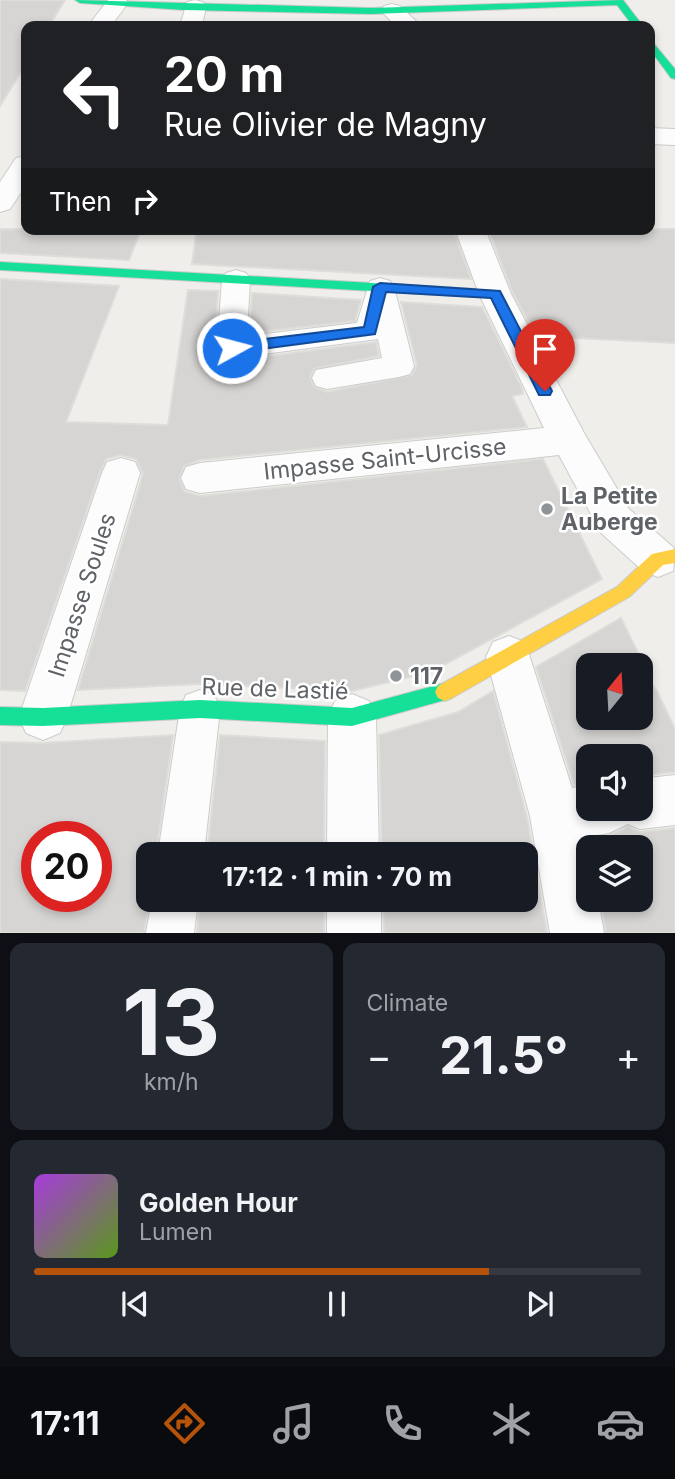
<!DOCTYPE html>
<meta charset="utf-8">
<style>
body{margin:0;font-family:Inter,sans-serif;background:#242831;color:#f1f3f6;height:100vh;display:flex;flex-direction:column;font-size:26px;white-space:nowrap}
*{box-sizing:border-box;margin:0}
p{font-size:23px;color:#9ea1a6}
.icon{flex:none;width:38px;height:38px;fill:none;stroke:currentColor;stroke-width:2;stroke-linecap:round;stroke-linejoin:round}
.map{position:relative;height:933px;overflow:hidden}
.side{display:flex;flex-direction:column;gap:10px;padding:10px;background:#0d0f14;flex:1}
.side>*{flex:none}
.guide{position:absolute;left:21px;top:21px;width:634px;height:214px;border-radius:14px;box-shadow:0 4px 10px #0003;background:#202124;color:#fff;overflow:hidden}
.needle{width:46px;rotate:18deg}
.controls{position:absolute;left:576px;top:653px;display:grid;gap:14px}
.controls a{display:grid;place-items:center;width:77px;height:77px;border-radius:14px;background:#171b24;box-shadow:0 4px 10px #0003;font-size:35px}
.speed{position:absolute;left:21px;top:821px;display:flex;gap:14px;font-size:35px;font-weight:700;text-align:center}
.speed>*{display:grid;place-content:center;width:91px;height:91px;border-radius:50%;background:#171b24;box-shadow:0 4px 10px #0003;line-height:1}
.speed .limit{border:10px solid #d22;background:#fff;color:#111}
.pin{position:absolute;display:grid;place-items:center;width:60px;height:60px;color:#fff;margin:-72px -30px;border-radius:50% 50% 50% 0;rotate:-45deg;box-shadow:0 0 7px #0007}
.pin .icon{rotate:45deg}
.me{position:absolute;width:77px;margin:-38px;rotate:83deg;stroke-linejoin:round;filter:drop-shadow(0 0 5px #0008)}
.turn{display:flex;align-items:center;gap:24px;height:147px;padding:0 28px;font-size:32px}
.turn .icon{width:91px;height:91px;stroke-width:2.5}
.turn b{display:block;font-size:49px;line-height:60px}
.then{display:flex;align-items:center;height:66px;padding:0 28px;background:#0003;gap:14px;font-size:26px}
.big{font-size:52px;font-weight:700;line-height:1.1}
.side .tile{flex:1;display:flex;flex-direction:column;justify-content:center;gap:10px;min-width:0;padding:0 24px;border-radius:14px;background:#242831}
.side .dial{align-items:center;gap:0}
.dial b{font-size:91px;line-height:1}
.song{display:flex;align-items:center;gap:21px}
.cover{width:84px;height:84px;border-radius:10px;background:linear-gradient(135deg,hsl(280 70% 55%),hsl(90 70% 35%))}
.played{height:7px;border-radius:4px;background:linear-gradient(90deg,#b45309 75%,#363941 75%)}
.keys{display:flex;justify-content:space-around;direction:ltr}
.heat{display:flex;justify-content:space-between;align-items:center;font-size:38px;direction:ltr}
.side .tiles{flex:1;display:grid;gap:10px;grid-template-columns:1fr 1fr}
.tile:last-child{grid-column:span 2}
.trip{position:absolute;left:136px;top:842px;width:402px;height:70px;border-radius:14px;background:#171b24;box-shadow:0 4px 10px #0003;font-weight:700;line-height:70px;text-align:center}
.tabs{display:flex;height:112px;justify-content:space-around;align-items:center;background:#090b0e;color:#9ea1a6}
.tabs .icon{width:49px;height:49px}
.tabs .selected{color:#b45309}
.tabs b{font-size:32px;color:#f1f3f6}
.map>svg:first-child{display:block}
.building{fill:#d6d5d3;stroke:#deddd9;stroke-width:2;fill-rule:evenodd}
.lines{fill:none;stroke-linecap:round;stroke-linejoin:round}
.lane-casing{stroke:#cbcccc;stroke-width:2}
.street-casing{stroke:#cbcccc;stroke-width:2}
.fast-casing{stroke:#cacacb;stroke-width:2}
.slow-casing{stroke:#cacacb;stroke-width:2}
.lane{fill:#fdfcfc;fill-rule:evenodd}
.street{fill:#fdfcfc;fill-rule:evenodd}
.fast{fill:#16e098;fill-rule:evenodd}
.slow{fill:#ffcf43;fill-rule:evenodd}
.route{fill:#1a73e8;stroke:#114b97;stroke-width:2}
.poi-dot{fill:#919496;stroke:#fff;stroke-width:2.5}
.labels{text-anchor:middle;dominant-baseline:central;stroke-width:5;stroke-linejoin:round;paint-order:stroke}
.street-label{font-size:23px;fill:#5f6368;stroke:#fff}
.poi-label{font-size:23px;font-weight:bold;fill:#5f6368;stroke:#fff;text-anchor:start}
</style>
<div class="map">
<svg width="675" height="933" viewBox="0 0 675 933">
<rect width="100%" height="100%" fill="#efeeea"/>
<path class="building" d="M0,0H65L49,26H26V64L0,106Z
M0,229H141L129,260L0,253Z
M197,229H453L471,279L192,264Z
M488,229H675V343L536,336L513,293Z
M0,279L119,286L66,422L168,425L188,290L218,291L214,348L220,357L231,361L376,342L379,356L314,369L310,377L314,387L327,392L412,375L417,365L401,302L482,307L522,388L523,394L512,396L527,427L200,460L184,466L179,479L185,492L200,496L543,459L602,579L431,672L352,691L200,684L78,690L143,474L136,459L120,455L106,459L100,472L25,691L0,690Z
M252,293L361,300L355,321L250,333Z
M621,618L644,665H588V718H640V670L657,691L675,729V772L640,776V756H588V783L574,785L536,667Z
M493,691L527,817L547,933H384L383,900H527V854H382L379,735L458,712Z
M173,735L156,854H149V900L144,933H0V742L43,743ZM37,836H96V896H37Z
M220,735L325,741L324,854H207Z
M628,827L640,832L675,828V933H606L601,900H640V847H590L588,839L609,836Z
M200,900H325L324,933H197Z"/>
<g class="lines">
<defs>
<path id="lane" d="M236,270L246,273L250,279L247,336L357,323L370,281L380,278L390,281L394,287L414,366L410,374L399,377L327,389L316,386L312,378L316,370L382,358L378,339L232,358L222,355L217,348L222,279L226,273Z
M200,690L214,695L220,709L204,854H158L180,709L186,695Z
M152,900H198L194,933H146Z"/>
<path id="street" d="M108,0H126L128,3L111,26H88Z
M195,0L203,2L206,7L202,26H180L187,2Z
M392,4L400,6L421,26H396L381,11L384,6Z
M649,128L675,129V145L649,144Z
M26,156V185L10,209L0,212V182L16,158Z
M455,229H485L511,294L584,433L629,509L673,547L675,551L673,571L658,577L643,571L601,533L559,455L200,493L186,489L181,478L186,467L200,463L544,428L479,294Z
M121,458L135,462L140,473L67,717L60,733L43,740L26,733L19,717L102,473L107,462Z
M509,636L525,642L572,788L588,786V808H640V779L675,775V825L640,829L628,824L609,833L585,837L588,853V900H598L604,933H550L530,816L486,657L493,642Z
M352,694L369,701L376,717L379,854H327L328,717L335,701Z
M327,900H381V933H327Z"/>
<path id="fast" d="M75,0L371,8L623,0L643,26H633L617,5L371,14L184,10L80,3Z
M649,38L675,69V79L671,78L649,48Z
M0,262L495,290L502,294L495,298L0,270Z
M445,683L452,686L455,692L452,698L352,726L200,718L43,726L0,725V707L43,708L200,700L352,708Z"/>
<path id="slow" d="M675,549V563L663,565L629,597L452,698L445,701L438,698L435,692L438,686L617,587L652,554Z"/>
</defs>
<use href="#lane" class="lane-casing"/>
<use href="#street" class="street-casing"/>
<use href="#fast" class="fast-casing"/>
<use href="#slow" class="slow-casing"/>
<use href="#lane" class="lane"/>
<use href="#street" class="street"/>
<use href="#fast" class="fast"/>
<use href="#slow" class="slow"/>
</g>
<path class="route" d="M380,283L500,291L552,391L550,395H539L491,298L386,292L375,334L232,353L225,348L232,343L364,327L373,287Z"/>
<g class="poi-dot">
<circle cx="547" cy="509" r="7"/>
<circle cx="396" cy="676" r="7"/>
</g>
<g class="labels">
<g class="street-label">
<text transform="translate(385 459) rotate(-6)">Impasse Saint-Urcisse</text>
<text transform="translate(82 595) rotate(-72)">Impasse Soules</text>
<text transform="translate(275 689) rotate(2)">Rue de Lastié</text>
</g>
<g class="poi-label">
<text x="561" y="496">La Petite<tspan x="561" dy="26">Auberge</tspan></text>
<text x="410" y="676">117</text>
</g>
</g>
</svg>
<div class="controls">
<a><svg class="needle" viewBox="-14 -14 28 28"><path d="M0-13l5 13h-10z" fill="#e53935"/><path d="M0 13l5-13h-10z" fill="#9ea1a6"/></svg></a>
<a><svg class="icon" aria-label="sound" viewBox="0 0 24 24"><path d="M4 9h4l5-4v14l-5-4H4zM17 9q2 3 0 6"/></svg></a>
<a><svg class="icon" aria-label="layers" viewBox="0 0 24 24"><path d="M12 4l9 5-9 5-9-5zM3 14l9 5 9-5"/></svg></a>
</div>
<div class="speed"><div class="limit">20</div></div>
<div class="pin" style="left:545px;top:391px;background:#d93025"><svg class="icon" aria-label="arrive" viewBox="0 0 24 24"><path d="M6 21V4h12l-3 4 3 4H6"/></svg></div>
<svg class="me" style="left:232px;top:348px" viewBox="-20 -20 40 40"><circle r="17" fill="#1a73e8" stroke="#fff" stroke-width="3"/><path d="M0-11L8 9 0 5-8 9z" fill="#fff"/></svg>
<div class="trip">17:12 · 1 min · 70 m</div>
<div class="guide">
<div class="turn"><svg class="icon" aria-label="left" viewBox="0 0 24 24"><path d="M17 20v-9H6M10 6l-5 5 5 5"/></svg><div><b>20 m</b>Rue Olivier de Magny</div></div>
<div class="then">Then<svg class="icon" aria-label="right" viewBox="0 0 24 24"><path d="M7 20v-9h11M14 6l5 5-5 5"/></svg></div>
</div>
</div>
<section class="side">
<div class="tiles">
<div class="tile dial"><b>13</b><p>km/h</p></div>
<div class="tile"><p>Climate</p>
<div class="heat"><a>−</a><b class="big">21.5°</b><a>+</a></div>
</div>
<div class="tile">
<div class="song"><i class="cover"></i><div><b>Golden Hour</b><p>Lumen</p></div></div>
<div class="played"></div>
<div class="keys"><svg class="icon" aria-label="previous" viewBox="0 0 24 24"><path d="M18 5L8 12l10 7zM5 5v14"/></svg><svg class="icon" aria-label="pause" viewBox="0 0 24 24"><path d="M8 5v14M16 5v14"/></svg><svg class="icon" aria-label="next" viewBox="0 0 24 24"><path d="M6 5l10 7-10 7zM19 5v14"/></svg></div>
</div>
</div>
</section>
<nav class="tabs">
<b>17:11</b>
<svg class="icon selected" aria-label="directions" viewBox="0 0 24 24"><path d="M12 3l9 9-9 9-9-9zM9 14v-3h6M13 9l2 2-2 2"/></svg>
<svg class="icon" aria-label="music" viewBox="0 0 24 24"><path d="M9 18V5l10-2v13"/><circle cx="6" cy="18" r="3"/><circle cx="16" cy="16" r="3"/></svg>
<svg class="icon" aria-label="phone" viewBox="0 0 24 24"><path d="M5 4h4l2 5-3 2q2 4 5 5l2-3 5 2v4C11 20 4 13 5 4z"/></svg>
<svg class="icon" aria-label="climate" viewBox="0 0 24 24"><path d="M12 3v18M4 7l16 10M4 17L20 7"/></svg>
<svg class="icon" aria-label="car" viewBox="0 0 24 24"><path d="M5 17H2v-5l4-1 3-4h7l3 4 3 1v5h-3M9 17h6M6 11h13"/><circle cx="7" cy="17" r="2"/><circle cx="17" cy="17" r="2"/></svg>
</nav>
